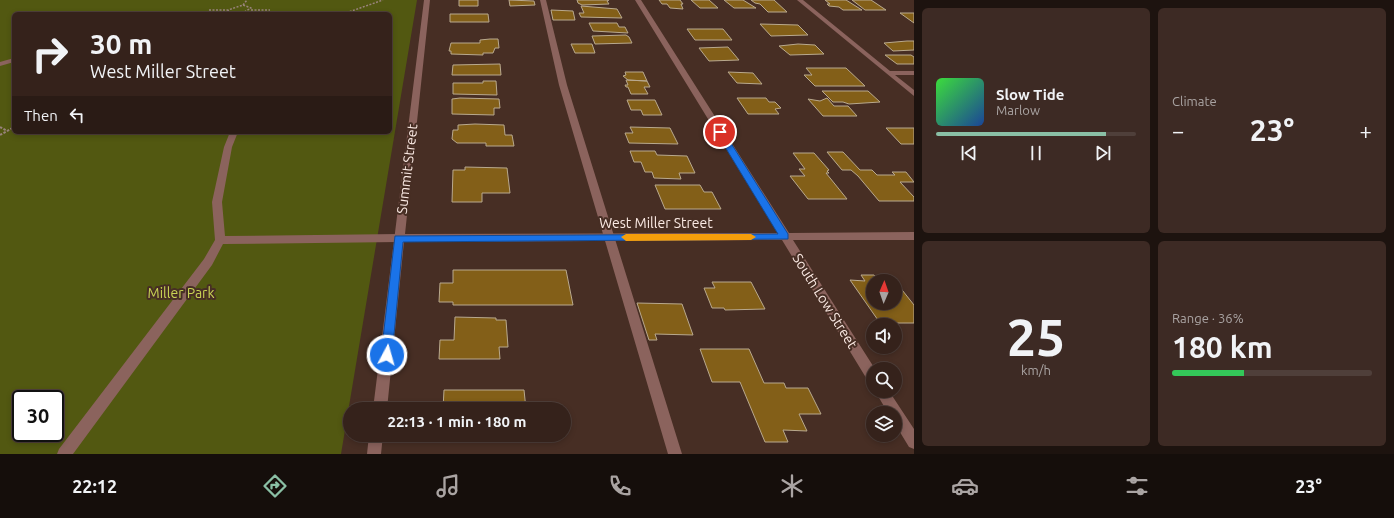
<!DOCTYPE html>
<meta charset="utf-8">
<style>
body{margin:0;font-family:Ubuntu,sans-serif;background:#3d2a24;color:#f1f3f6;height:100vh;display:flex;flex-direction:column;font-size:15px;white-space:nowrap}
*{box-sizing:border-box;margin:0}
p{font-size:13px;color:#aaa4a3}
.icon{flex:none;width:22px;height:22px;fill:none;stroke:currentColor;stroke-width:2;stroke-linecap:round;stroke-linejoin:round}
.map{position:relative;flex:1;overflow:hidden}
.sheet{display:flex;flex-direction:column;gap:8px;padding:8px;background:#1d130f;width:480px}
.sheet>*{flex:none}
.hud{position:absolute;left:12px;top:12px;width:380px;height:122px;border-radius:6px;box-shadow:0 2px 6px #0003,0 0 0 1px #4f3f3a;background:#35221b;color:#f1f3f6;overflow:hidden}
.needle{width:26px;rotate:2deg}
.buttons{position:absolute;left:866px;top:274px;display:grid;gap:8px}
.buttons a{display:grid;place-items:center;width:36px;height:36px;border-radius:50%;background:#35221b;box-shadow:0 2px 6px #0003,0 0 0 1px #4f3f3a;font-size:20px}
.speed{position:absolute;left:12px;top:390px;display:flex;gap:8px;font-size:20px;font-weight:700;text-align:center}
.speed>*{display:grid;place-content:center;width:52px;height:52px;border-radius:50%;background:#35221b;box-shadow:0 2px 6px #0003,0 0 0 1px #4f3f3a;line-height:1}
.speed .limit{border:2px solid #111;border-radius:6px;background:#fff;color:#111}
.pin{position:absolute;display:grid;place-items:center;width:34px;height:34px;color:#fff;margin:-17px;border:2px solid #fff;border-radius:50%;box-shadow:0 1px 4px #0007}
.me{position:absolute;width:44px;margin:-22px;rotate:6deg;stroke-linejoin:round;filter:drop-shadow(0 0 3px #0008)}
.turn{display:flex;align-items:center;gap:14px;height:84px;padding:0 12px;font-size:18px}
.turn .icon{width:52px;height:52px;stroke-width:2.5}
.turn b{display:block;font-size:28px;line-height:34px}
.then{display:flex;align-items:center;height:38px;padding:0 12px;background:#0003;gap:8px;font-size:15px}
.big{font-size:30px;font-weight:700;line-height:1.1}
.sheet .tile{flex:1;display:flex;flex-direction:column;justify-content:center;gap:6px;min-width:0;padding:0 14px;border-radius:6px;background:#3d2a24}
.sheet .dial{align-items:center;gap:0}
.dial b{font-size:52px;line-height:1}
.song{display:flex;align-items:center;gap:12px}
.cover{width:48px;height:48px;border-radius:6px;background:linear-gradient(135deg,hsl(120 70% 55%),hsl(220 70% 35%))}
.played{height:4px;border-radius:2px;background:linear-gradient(90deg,#8abfa5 85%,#4f3f3a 85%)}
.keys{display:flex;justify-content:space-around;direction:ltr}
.heat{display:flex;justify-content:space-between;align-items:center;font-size:22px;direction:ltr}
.charge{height:6px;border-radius:3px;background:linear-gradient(90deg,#34c759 36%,#4f3f3a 0)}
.sheet .tiles{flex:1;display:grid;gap:8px;grid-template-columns:repeat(2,1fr)}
.trip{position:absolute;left:343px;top:402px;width:228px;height:40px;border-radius:20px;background:#35221b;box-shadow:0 2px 6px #0003,0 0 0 1px #4f3f3a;font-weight:700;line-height:40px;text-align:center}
.menu{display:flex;height:64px;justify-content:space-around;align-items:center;background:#150e0b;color:#aaa4a3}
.menu .icon{width:28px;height:28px}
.menu .active{color:#8abfa5}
.menu b{font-size:18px;color:#f1f3f6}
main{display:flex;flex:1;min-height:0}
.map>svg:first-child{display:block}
.green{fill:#525811;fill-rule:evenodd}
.building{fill:#835f18;stroke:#b9a98e}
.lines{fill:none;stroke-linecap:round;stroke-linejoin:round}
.path-far1{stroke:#99837b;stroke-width:1.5;stroke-dasharray:2 1.5;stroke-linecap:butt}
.path{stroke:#99837b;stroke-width:2;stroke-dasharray:2.5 1.5;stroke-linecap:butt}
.service{fill:#8b635d;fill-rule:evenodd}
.minor{fill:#8b635d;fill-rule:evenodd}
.route{fill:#1a73e8;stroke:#114b97}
.slow{fill:#f59e0b}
.labels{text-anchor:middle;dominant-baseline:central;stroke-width:4;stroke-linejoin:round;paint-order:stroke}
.street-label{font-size:14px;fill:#fbeae4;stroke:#472e24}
.park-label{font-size:14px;fill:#c8d354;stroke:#472e24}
</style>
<main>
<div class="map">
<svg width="914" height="454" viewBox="0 0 914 454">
<rect width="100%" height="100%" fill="#472e24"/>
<path class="green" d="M0,0H417L341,454H0ZM14,14H390V132H14ZM21,399H55V433H21Z"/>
<path class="building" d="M459,0H478V6H459Z
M509,0L534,1L535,5L510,6Z
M577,0H609L607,1L609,4L582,5L578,3Z
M659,0H680L683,4H681L683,9L670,8L667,4H662Z
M691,0H709L718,8H700Z
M724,0H743L756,8H734Z
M751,0H774L787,12H768L760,4L755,3Z
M825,0H846L862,10H843L839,7L829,6L827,4H830Z
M852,0H871L886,10H865Z
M581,6L617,9L622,18L581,17L579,13H584Z
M551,10L573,11L575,20H553Z
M900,13H914V23Z
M450,14H488L489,22H450Z
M589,23H617L619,27H625L628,33L593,31Z
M760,24L798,25L808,35L771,36Z
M687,29H723L732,40H695Z
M626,35L629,37L632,43L595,44L592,36Z
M490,39H498L499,48H495L493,53H483V55L451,54V51H449L451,43H480V40Z
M907,41H914V50L893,51L884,43Z
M571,44H592L595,53H575Z
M798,44L815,45L824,54L790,55L779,46Z
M728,47L739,60L709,61L699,48Z
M885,55H911L914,57V64H897Z
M500,64L501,75H452L453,65Z
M806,68H846L865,86H815L804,75H812Z
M625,72H643L647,81L628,80L623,76L626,75Z
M728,72L753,73L762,84L737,83Z
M626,80L647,81L650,87H644L648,94H631L628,87H626L625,85H628Z
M483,81H496L497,95L453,94V83H483Z
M822,91H868L880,102L849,104L843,102H833Z
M460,98L499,99L500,108H494V115L452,114V99Z
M737,98H766L769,102H775L781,108L775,109L779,114H748Z
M827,98L834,106H848L857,116H823L808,99L820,101Z
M627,100H655L662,115H643L641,110H631Z
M475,124L504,125L505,135H512L514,146H486V143H457L452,139L453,130H458V125Z
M630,127L670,128L678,144L629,143L625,133H633Z
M886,128H914V144H901Z
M630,151H655L657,155L687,156L695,173H679L681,179L654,178L652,172H645L641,162H634Z
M827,152H843L860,170H872L877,175H895L892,172H906L914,182H900L914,197V201H879L858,176L851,170H842Z
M793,153H814L829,170L827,171L829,173H826L847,199H808L790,176H805L799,169H805Z
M465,167L507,168L510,193H482V202H452L453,170H465Z
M655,185H700L704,192H712L721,209H665Z
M453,270H566L573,305H453V302H439L440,283H453Z
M861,275H874L878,280H894L895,281H873V303H895V281L914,305V323H880L850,280L865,281Z
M712,282H751L765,309L725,310L724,308H712L704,288H715Z
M637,303L682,304L693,335L655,334L657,340H649Z
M455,317L496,318V320H506L508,347H499L500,359H439L440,340H454Z
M700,349H749L764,383H784L786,388H808L821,414H799L807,431L783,430L788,442H765L740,382H712Z
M444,390H524L526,409H443Z"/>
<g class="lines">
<path class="path-far1" d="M243,5L247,0
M209,10H228L243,5L251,8L241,14
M228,10L229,13L232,14
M251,10H270
M343,14L383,0"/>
<path class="path" d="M0,127L7,131
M0,135L14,127"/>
<path class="service" d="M540,0H546L567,85L682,454H668L559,85Z
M14,58V62L0,66V62Z
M230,132H238L232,147L222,202L225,236L399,234L403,235L404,238L403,241L399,242L223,244L212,265L73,454H57L59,449L204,259L215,240L212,202L224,147Z"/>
<path class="minor" d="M424,0H430L405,234L778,233L635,0H641L789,233L914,232V240H793L875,369H873V383L868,381L782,240L404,242L387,409H373Z
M797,0H803L890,71H914V75H895L914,90V96Z
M875,391H889L914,429V449L909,447L895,424V413H888Z
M369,435H383L381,454H367Z"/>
</g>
<path class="route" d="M717,130L724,132L788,234V239L403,242L392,355L391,359L387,360L383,359L381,355L395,236L778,234L716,132Z"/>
<path class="slow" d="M626,234H751L756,237L751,240L626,241L621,237Z"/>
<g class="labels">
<g class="street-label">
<text transform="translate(407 169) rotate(-83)">Summit Street</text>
<text x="656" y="223">West Miller Street</text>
<text transform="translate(825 301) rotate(58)">South Low Street</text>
</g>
<g class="park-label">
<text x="181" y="293">Miller Park</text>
</g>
</g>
</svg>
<div class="buttons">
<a><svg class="needle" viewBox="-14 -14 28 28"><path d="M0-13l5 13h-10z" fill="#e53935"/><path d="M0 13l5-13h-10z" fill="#aaa4a3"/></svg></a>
<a><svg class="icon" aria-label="sound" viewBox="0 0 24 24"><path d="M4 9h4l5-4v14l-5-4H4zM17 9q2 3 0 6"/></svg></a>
<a><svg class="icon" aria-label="search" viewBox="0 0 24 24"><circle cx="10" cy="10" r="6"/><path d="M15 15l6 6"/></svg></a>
<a><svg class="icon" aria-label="layers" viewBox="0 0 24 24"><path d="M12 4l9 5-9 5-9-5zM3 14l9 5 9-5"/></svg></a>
</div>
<div class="speed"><div class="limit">30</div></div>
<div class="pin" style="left:720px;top:132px;background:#d93025"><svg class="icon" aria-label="arrive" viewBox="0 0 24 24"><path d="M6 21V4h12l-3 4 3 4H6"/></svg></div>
<svg class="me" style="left:387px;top:355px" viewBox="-20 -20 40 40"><circle r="17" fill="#1a73e8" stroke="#fff" stroke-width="3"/><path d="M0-11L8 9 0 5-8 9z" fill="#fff"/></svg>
<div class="trip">22:13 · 1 min · 180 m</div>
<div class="hud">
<div class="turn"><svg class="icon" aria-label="right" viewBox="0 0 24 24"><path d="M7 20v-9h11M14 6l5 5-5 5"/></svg><div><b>30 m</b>West Miller Street</div></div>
<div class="then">Then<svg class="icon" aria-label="left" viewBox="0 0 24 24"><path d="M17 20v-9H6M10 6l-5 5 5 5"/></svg></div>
</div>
</div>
<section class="sheet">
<div class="tiles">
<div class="tile">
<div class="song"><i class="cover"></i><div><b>Slow Tide</b><p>Marlow</p></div></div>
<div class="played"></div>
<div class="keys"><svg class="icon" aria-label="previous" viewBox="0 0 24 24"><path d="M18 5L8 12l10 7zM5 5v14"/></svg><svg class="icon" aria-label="pause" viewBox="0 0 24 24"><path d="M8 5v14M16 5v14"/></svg><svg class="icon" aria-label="next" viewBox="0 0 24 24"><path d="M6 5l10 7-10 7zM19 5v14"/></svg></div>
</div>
<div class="tile"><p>Climate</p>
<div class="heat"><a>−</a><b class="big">23°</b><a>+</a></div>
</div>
<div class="tile dial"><b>25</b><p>km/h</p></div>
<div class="tile"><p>Range · 36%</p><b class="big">180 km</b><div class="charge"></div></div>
</div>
</section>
</main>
<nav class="menu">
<b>22:12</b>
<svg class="icon active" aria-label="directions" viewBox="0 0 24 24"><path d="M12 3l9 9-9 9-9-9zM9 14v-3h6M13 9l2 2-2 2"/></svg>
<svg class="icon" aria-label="music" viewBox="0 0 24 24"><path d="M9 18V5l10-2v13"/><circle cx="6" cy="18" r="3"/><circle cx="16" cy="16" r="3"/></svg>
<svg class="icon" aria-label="phone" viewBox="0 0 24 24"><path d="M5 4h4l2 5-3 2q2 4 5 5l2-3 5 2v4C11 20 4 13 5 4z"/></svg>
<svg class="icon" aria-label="climate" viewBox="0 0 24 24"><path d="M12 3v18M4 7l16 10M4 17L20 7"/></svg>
<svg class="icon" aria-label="car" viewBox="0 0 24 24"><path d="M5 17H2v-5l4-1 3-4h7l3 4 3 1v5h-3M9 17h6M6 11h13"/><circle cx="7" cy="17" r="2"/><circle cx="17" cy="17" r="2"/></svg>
<svg class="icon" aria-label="filters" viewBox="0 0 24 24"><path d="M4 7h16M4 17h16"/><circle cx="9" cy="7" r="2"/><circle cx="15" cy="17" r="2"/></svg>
<b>23°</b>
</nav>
